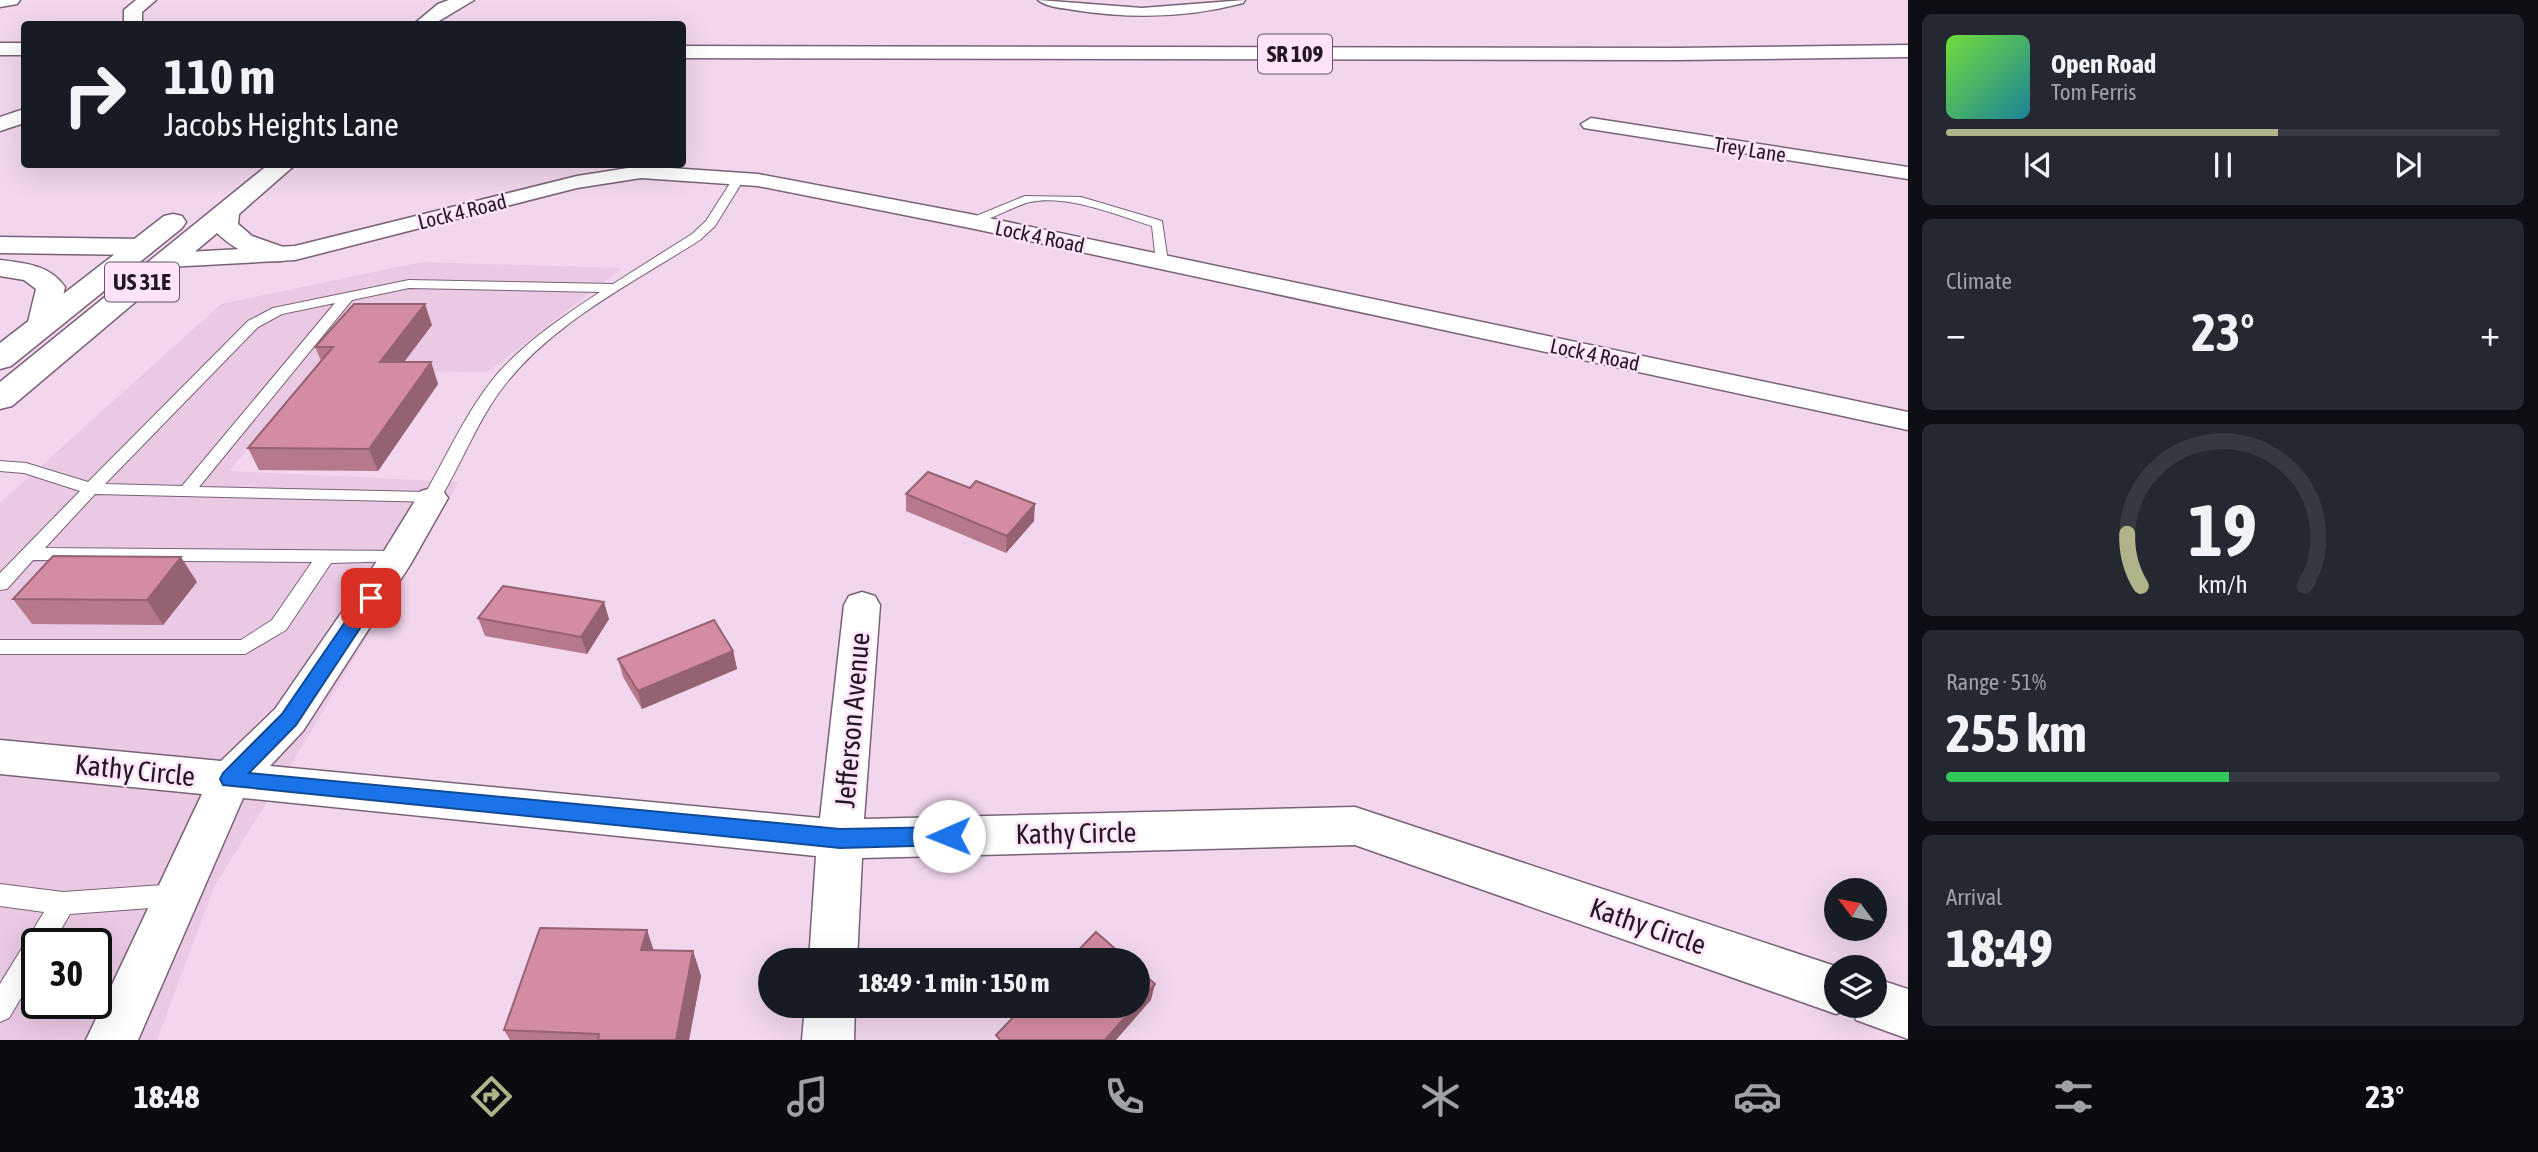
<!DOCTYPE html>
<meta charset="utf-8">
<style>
body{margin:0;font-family:"Asap Condensed",sans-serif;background:#242831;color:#f1f3f6;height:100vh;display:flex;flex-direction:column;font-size:26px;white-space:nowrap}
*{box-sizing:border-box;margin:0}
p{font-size:23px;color:#9ea1a6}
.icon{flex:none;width:38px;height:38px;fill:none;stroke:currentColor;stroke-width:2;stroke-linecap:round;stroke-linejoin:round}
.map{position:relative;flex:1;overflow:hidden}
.side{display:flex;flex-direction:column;gap:14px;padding:14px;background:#0d0f14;width:630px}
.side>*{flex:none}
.guide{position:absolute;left:21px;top:21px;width:665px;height:147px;border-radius:7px;box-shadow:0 7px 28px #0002;background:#171b24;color:#f1f3f6;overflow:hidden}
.needle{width:46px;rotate:302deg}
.fabs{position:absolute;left:1824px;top:878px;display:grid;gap:14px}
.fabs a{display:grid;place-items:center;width:63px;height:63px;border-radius:50%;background:#171b24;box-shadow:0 7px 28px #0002;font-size:35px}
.speed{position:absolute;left:21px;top:928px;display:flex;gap:14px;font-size:35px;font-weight:700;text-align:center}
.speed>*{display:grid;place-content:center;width:91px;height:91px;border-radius:50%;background:#171b24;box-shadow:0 7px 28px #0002;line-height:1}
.speed .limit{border:4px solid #111;border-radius:10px;background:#fff;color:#111}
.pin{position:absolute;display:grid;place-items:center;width:60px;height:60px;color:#fff;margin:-30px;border-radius:14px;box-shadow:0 4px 10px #0006}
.me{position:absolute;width:77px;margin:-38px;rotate:269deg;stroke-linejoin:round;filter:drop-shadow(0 0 5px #0008)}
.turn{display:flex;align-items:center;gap:24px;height:147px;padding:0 28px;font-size:32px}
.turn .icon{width:91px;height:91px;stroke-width:2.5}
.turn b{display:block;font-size:49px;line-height:60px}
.big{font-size:52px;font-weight:700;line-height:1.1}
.side .widget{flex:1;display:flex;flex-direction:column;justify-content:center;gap:10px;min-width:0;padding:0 24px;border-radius:10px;background:#242831}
.side .dial{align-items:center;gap:0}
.dial svg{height:182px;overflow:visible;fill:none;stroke:#363941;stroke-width:7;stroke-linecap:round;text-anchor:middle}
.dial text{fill:#f1f3f6;stroke:none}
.song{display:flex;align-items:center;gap:21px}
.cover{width:84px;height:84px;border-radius:10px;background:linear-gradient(135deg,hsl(100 70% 55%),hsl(190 70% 35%))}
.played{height:7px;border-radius:4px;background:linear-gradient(90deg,#aeb389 60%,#363941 60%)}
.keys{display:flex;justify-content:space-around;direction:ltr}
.heat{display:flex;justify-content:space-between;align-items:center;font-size:38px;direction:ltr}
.charge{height:10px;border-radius:5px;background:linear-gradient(90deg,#34c759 51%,#363941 0)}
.trip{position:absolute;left:758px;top:948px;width:392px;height:70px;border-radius:35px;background:#171b24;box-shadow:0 7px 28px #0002;font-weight:700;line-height:70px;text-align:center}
.tab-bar{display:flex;height:112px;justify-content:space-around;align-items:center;background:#090b0e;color:#9ea1a6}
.tab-bar .icon{width:49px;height:49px}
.tab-bar .selected{color:#aeb389}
.tab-bar b{font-size:32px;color:#f1f3f6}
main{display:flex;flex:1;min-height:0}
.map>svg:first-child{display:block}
.built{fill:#eac9e5;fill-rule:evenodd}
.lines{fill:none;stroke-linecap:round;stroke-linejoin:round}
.service-casing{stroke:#796276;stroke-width:2}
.minor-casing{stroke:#796276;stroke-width:3}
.primary-casing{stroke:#796276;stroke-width:3}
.trunk-casing{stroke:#796276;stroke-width:3}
.service{fill:#fff;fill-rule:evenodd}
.minor{fill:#fff;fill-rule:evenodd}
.primary{fill:#fff;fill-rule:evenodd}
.trunk{fill:#fff;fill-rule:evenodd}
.wall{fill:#b6788b}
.shaded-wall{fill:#946271}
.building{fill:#d48ca2;stroke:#946271;stroke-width:2}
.route{fill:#1a73e8;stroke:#114b97;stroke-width:2}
.labels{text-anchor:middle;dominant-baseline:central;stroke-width:5;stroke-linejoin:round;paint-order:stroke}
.far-street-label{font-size:21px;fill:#221821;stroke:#fee3fa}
.shield{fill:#fee3fa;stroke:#645562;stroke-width:2}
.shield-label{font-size:23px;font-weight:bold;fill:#221821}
.near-street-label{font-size:28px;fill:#221821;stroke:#fee3fa}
</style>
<main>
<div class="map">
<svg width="1908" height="1040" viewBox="0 0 1908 1040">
<rect width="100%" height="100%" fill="#f1d6ed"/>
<path class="built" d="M422,262L622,268L488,372L315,370L229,471L459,482L301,748L215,885L157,1040H0V503L221,304ZM37,943H96V1003H37Z"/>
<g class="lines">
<defs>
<path id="service" d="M738,176L744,179L715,226L700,240C631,284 547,325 498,394C474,428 460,467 438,502L95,494L45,548L398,551L407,557L404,561L331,563L286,630L245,654H0V640H241L272,620L312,562L33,560L7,589L0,590V573L80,491L24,473L0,471V461L26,463L88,482L248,321L273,308L409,280L613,284L692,234L706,221L734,177ZM409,288L600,292C565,315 528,340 499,372C468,408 449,452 426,492L199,487L352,300ZM335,303L182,486L105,484L258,327L282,314Z
M1025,196L1081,197L1162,221L1168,262L1162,266L1156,262L1152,226C1117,215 1067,194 1030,202C1014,205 976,230 964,221Z
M0,884L63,892L177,884L186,887L189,895L186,903L177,906L70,914L53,943H37V971L9,1018L0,1022V984L44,912L0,906Z"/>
<path id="minor" d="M1038,0L1142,8L1245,0L1243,3C1186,18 1132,19 1074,10C1063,8 1046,7 1038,0Z
M1591,118L1908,167V179L1584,128L1581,124Z
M641,166L758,174L970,214L1908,412V430L970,228L758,186L641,178L577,188L295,260L168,267L160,265L156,260L160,255L168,253L295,246L577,176Z
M432,488L443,491L448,498L410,565L303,731L270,766L820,818L844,605L849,596L862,592L875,596L880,605L864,819L1355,807L1841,968H1836V1006H1874V978L1908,989V1039L1856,1020L1851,1008L1836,1014L1355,845L862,858L857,961H809L816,856L243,798L138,1040H86L202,794L0,774V740L221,761L275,709L384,551L421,491Z
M805,1006H855L854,1040H802Z"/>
<path id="primary" d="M449,0H474L434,24H414L438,4Z
M269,164H296L239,214L238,224L252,236L286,248L290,254L286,260C262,266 234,249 217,233L12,406L0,409V382Z
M173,214L182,216L186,222L182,228L11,366L0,369V343L164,216Z"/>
<path id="trunk" d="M0,0H20L17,4L0,7Z
M136,0H156L142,12V24H124V10Z
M0,43H24V55H0Z
M1908,45V57L1675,60L682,58V46L1675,48Z
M24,109V123L0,131V117Z
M0,237L141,239L151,241L155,247L151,253L141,255L0,253Z
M0,260C25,263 50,265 65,287L57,326L53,332L42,335L31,332L27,326L36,289L24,280L0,276Z"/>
</defs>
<use href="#service" class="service-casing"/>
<use href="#minor" class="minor-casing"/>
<use href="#primary" class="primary-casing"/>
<use href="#trunk" class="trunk-casing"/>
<use href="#service" class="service"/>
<use href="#minor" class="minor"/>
<use href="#primary" class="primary"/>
<use href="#trunk" class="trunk"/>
</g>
<path class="wall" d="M432,325L404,362H431L438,384L378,471L259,470L248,448L321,361L315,347Z
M906,494L1034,521L1006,553L906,511Z
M197,582L163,625L32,624L13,599Z
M478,618L609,619L587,654L485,636Z
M733,651L737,669L642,709L623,677L618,659Z
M647,930L653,950L693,951L701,976L689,1040H510L504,1030Z"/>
<path class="shaded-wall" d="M425,304L432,325L388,383L380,362Z
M431,362L438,384L378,471L369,449Z
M1035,504L1034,521L1006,553L1007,536Z
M181,557L197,582L163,625L147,600Z
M604,602L609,619L587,654L581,637Z
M733,651L737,669L642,709L638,691Z
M647,930L655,954L641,950Z
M693,951L701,976L689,1040H676Z
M1155,984L1151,1000L1116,1040H1105L1135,1006H1138V1004Z"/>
<path class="building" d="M354,304H425L380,362H431L369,449L248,448L333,347H315Z
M928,472L970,488L976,481L1035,504L1007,536L906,494Z
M53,556L181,557L147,600L13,599Z
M503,586L604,602L581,637L478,618Z
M714,620L733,651L638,691L618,659Z
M540,928L647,930L641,950L693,951L676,1040H598L599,1034L504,1030Z
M1096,932L1129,961H1068Z
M1138,969L1155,984L1138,1004Z
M1024,1006H1135L1105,1040H1000L996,1035Z"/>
<path class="route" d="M371,592L380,598L296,725L249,773L840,829L949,827L956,829L959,836L956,842L949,845L840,848L223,785L220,779L223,773L282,714L365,593Z"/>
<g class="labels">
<g class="far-street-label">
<text transform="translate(1750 149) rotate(9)">Trey Lane</text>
<text transform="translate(462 211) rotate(-14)">Lock 4 Road</text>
<text transform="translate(1040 236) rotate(12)">Lock 4 Road</text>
<text transform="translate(1595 354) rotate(12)">Lock 4 Road</text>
</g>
<g class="shield">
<rect x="1258" y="34.5" width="74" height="39" rx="5"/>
<rect x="105" y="262.5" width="74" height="39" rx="5"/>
</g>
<g class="shield-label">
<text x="1295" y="54">SR 109</text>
<text x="142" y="282">US 31E</text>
</g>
<g class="near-street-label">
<text transform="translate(852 720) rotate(-85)">Jefferson Avenue</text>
<text transform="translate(135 770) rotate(6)">Kathy Circle</text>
<text transform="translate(1076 833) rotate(-1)">Kathy Circle</text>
<text transform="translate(1648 926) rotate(19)">Kathy Circle</text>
</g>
</g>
</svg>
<div class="fabs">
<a><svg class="needle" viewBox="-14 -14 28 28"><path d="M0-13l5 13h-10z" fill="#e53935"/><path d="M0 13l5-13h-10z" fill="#9ea1a6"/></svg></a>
<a><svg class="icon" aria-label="layers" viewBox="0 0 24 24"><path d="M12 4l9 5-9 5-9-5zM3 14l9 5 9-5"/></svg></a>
</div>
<div class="speed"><div class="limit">30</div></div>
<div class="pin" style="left:371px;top:598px;background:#d93025"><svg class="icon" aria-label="arrive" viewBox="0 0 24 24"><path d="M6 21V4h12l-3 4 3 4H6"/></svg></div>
<svg class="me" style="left:949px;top:836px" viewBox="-20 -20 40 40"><circle r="19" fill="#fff"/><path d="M0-13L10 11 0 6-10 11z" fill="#1a73e8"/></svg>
<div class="trip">18:49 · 1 min · 150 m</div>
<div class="guide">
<div class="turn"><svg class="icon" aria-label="right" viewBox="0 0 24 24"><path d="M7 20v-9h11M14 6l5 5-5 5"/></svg><div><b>110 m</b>Jacobs Heights Lane</div></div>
</div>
</div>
<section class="side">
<div class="widget">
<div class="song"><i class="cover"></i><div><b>Open Road</b><p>Tom Ferris</p></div></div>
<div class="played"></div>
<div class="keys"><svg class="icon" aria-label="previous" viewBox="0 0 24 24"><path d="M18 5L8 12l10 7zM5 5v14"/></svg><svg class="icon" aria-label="pause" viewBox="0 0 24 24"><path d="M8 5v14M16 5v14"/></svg><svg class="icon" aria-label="next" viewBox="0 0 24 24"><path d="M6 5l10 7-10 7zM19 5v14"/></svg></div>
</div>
<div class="widget"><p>Climate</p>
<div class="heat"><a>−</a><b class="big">23°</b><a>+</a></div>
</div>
<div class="widget dial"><svg viewBox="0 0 100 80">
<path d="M14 69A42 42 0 1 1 86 69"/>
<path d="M14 69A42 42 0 0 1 8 46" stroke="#aeb389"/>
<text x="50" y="56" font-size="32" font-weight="700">19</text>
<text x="50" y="72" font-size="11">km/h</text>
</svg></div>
<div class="widget"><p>Range · 51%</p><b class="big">255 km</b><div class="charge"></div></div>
<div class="widget"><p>Arrival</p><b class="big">18:49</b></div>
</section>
</main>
<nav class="tab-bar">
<b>18:48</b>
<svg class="icon selected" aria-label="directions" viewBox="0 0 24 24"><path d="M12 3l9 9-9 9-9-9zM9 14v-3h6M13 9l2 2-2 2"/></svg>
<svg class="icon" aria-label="music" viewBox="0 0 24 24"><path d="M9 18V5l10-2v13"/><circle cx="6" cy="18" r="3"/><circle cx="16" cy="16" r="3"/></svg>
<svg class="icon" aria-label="phone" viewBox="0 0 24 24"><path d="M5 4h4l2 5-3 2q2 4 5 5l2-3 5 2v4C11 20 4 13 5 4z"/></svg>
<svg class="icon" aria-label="climate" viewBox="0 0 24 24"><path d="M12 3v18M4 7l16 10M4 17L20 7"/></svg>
<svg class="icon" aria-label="car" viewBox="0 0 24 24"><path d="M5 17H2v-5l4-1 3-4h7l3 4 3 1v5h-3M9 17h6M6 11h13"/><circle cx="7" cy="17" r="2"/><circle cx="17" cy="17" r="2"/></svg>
<svg class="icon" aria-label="filters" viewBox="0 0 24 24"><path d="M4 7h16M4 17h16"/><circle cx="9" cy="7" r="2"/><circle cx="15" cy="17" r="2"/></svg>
<b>23°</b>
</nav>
